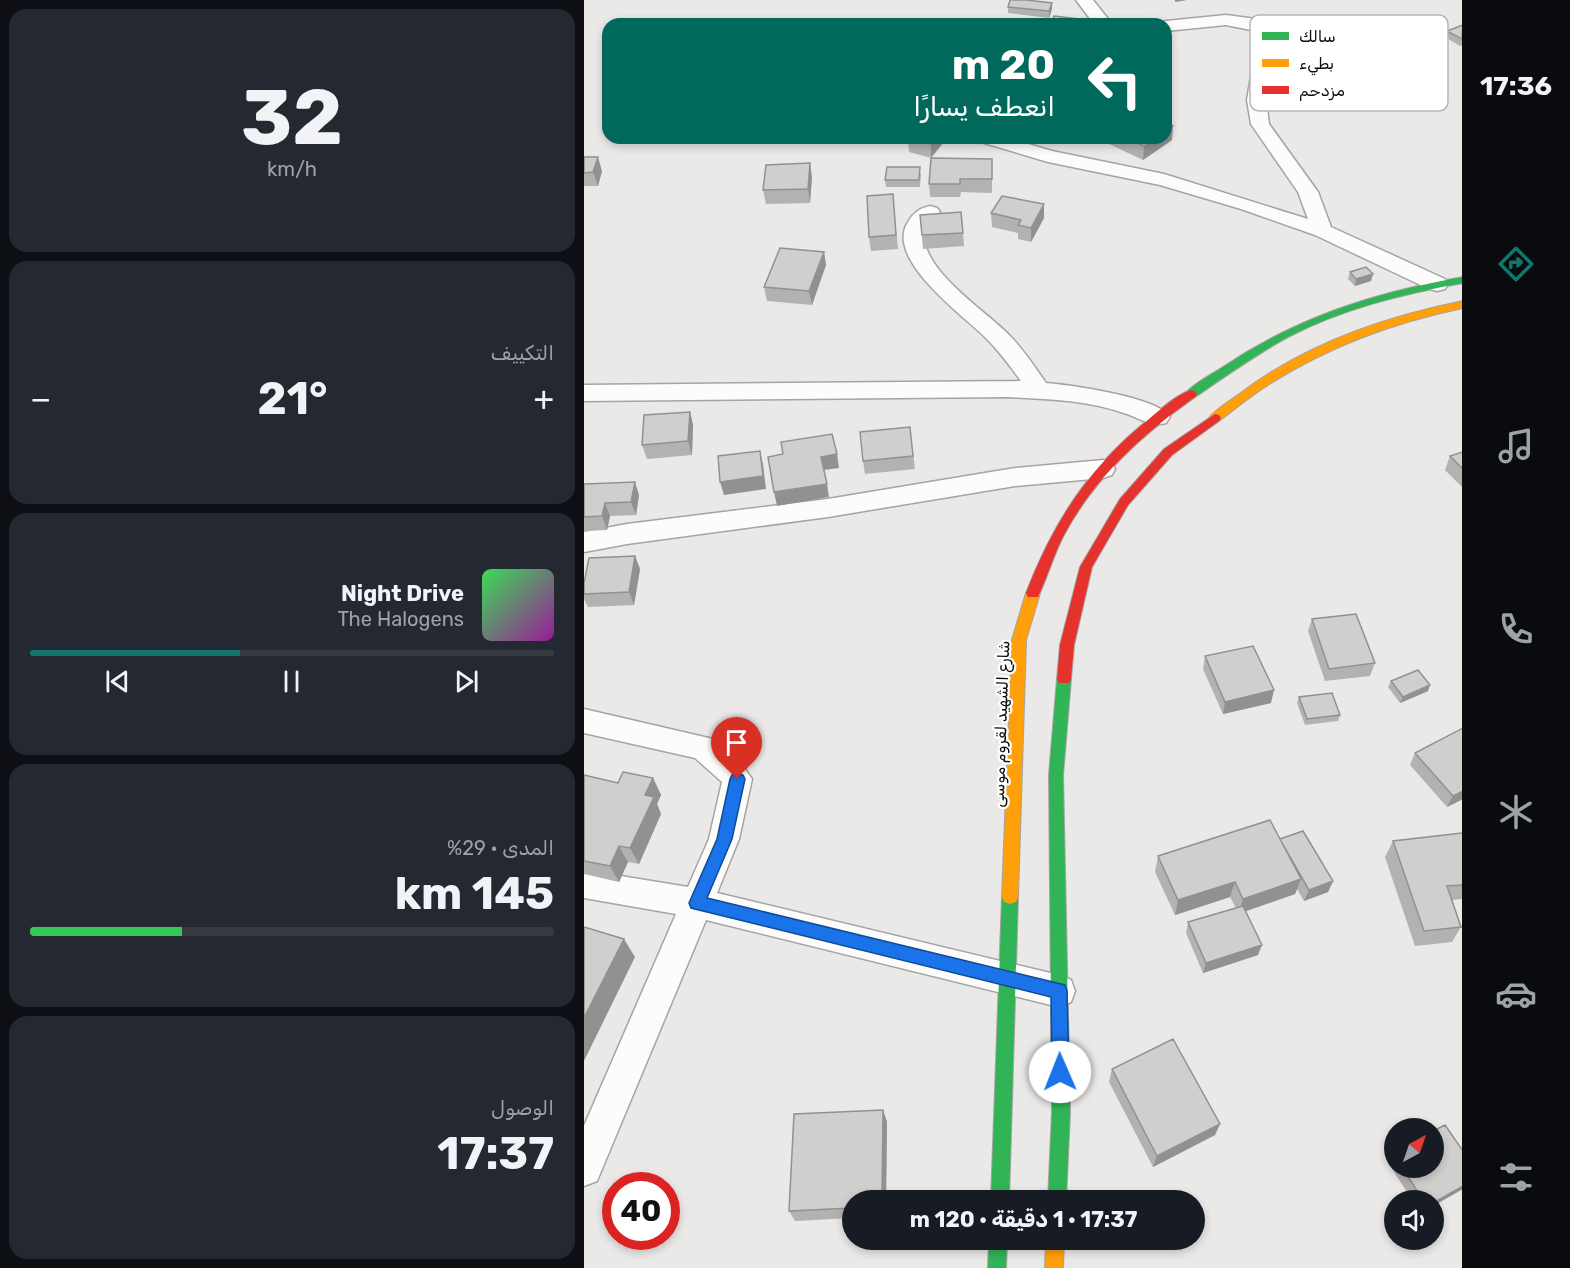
<!DOCTYPE html>
<html lang="ar">
<meta charset="utf-8">
<style>
body{margin:0;font-family:Rubik,"Noto Sans Arabic",sans-serif;background:#242831;color:#f1f3f6;direction:rtl;height:100vh;display:flex;flex-direction:column;font-size:22px;white-space:nowrap}
*{box-sizing:border-box;margin:0}
p{font-size:20px;color:#9ea1a6}
.icon{flex:none;width:33px;height:33px;fill:none;stroke:currentColor;stroke-width:2;stroke-linecap:round;stroke-linejoin:round}
.map{position:relative;flex:1;overflow:hidden;direction:ltr}
.details{display:flex;flex-direction:column;gap:9px;padding:9px;background:#0d0f14;width:584px}
.details>*{flex:none}
.guide{position:absolute;left:18px;top:18px;width:570px;height:126px;border-radius:18px;box-shadow:0 3px 9px #0003;direction:rtl;background:#00695c;color:#fff;overflow:hidden}
.needle{width:39px;rotate:40deg}
.fabs{position:absolute;left:800px;top:1118px;display:grid;gap:12px}
.fabs a{display:grid;place-items:center;width:60px;height:60px;border-radius:50%;background:#171b24;box-shadow:0 3px 9px #0003;font-size:30px}
.speed{position:absolute;left:18px;top:1172px;display:flex;gap:12px;font-size:30px;font-weight:700;text-align:center}
.speed>*{display:grid;place-content:center;width:78px;height:78px;border-radius:50%;background:#171b24;box-shadow:0 3px 9px #0003;line-height:1}
.speed .limit{border:9px solid #d22;background:#fff;color:#111}
.pin{position:absolute;display:grid;place-items:center;width:51px;height:51px;color:#fff;margin:-62px -26px;border-radius:50% 50% 50% 0;rotate:-45deg;box-shadow:0 0 6px #0007}
.pin .icon{rotate:45deg}
.me{position:absolute;width:66px;margin:-33px;rotate:359deg;stroke-linejoin:round;filter:drop-shadow(0 0 4px #0008)}
.turn{display:flex;align-items:center;gap:21px;height:126px;padding:0 18px;font-size:27px}
.turn .icon{width:78px;height:78px;stroke-width:2.5}
.turn b{display:block;font-size:42px;line-height:51px}
.big{font-size:45px;font-weight:700;line-height:1.1}
.details .widget{flex:1;display:flex;flex-direction:column;justify-content:center;gap:9px;min-width:0;padding:0 21px;border-radius:18px;background:#242831}
.details .dial{align-items:center;gap:0}
.dial b{font-size:78px;line-height:1}
.song{display:flex;align-items:center;gap:18px}
.cover{width:72px;height:72px;border-radius:9px;background:linear-gradient(135deg,hsl(130 70% 55%),hsl(300 70% 35%))}
.played{height:6px;border-radius:3px;background:linear-gradient(90deg,#0f766e 40%,#363941 40%)}
.keys{display:flex;justify-content:space-around;direction:ltr}
.heat{display:flex;justify-content:space-between;align-items:center;font-size:33px;direction:ltr}
.charge{height:9px;border-radius:4px;background:linear-gradient(90deg,#34c759 29%,#363941 0)}
.trip{position:absolute;left:258px;top:1190px;width:363px;height:60px;border-radius:30px;background:#171b24;box-shadow:0 3px 9px #0003;font-weight:700;line-height:60px;text-align:center;direction:rtl}
main{display:flex;flex:1;min-height:0}
.tabs{display:flex;flex-direction:column;width:108px;justify-content:space-around;align-items:center;background:#090b0e;color:#9ea1a6}
.tabs .icon{width:42px;height:42px}
.tabs .on{color:#0f766e}
.tabs b{font-size:27px;color:#f1f3f6}
.map>svg:first-child{display:block}
.lines{fill:none;stroke-linecap:round;stroke-linejoin:round}
.street-casing{stroke:#a5a4a3;stroke-width:3}
.fast-casing{stroke:#a5a4a3;stroke-width:2}
.slow-casing{stroke:#a5a4a3;stroke-width:2}
.jam-casing{stroke:#a5a4a3;stroke-width:2}
.street{fill:#fcfcfb;fill-rule:evenodd}
.fast{fill:#30b455;fill-rule:evenodd}
.slow{fill:#ff9f0a;fill-rule:evenodd}
.jam{fill:#e5322d;fill-rule:evenodd}
.wall{fill:#b3b2b1}
.shaded-wall{fill:#929190}
.building{fill:#d0cfce;stroke:#929190;stroke-width:1.5}
.route{fill:#1a73e8;stroke:#114b97;stroke-width:1.5}
.labels{text-anchor:middle;dominant-baseline:central;stroke-width:4.5;stroke-linejoin:round;paint-order:stroke}
.street-label{font-size:16px;fill:#0d0d0c;stroke:#fff}
.key{fill:#fff;stroke:#b6b6b6;stroke-width:1.5}
.key-label{font-size:16px;fill:#0d0d0c}
</style>
<main>
<nav class="tabs">
<b>17:36</b>
<svg class="icon on" aria-label="directions" viewBox="0 0 24 24"><path d="M12 3l9 9-9 9-9-9zM9 14v-3h6M13 9l2 2-2 2"/></svg>
<svg class="icon" aria-label="music" viewBox="0 0 24 24"><path d="M9 18V5l10-2v13"/><circle cx="6" cy="18" r="3"/><circle cx="16" cy="16" r="3"/></svg>
<svg class="icon" aria-label="phone" viewBox="0 0 24 24"><path d="M5 4h4l2 5-3 2q2 4 5 5l2-3 5 2v4C11 20 4 13 5 4z"/></svg>
<svg class="icon" aria-label="climate" viewBox="0 0 24 24"><path d="M12 3v18M4 7l16 10M4 17L20 7"/></svg>
<svg class="icon" aria-label="car" viewBox="0 0 24 24"><path d="M5 17H2v-5l4-1 3-4h7l3 4 3 1v5h-3M9 17h6M6 11h13"/><circle cx="7" cy="17" r="2"/><circle cx="17" cy="17" r="2"/></svg>
<svg class="icon" aria-label="filters" viewBox="0 0 24 24"><path d="M4 7h16M4 17h16"/><circle cx="9" cy="7" r="2"/><circle cx="15" cy="17" r="2"/></svg>
</nav>
<div class="map">
<svg width="879" height="1268" viewBox="0 0 879 1268">
<rect width="100%" height="100%" fill="#eae9e7"/>
<g class="lines">
<defs>
<path id="street" d="M492,0H509L528,24H510Z
M642,15L672,19L684,27L689,53L682,100L685,124L734,192L747,227L861,279L864,284L861,289L853,291L845,289L731,235L657,209L576,185L464,162L397,142L394,138H424L468,151L580,174L724,219L714,192L667,124L663,100L671,53L667,30L642,25L582,31V24H575L582,21Z
M346,206L353,208L356,212C350,220 341,222 340,233C338,271 401,310 425,335C439,349 450,366 462,383C486,385 574,397 586,417L582,423C568,427 556,419 543,414C505,400 463,399 424,397L0,401V385L437,381C426,366 415,351 402,338C380,316 300,259 324,222C329,213 336,208 346,206Z
M519,460L528,463L531,469L528,475L519,478L431,486L244,517L43,544L0,552V532L43,524L244,499L431,468Z
M0,709L129,739L152,757L168,779L155,839L133,893L475,975L487,980L491,991L487,1002L475,1007L122,920L13,1181L0,1186V1126L92,914L0,898V870L104,887L125,839L138,782L111,758L0,733Z"/>
<path id="fast" d="M879,277V283C818,294 758,309 704,337C671,355 642,376 611,397H603L601,394C610,383 627,375 639,367C712,318 791,292 879,277Z
M480,673L485,675L487,679L479,775L486,1112L482,1200H464L468,1112L465,775L473,679L475,675Z
M426,890L432,892L434,897L425,1200H407L418,897L420,892Z
M405,1239H423L422,1268H404Z"/>
<path id="slow" d="M879,301V308C811,322 746,346 687,383C669,394 652,408 635,421L631,422L625,418C632,409 644,402 654,395C719,345 799,317 879,301Z
M449,588L456,593L442,640L434,897L432,902L426,904L420,902L418,897L428,640L442,593Z
M462,1239H480L479,1268H461Z"/>
<path id="jam" d="M607,390L611,391L613,394L611,397C559,434 512,476 481,533C470,553 464,576 454,597H444L442,593C470,521 505,467 565,419C577,409 592,395 607,390Z
M631,414L635,415L637,418L635,421L588,455L544,505L508,567L490,645L487,679L485,683H475L473,679L476,645L496,567L536,499L580,449Z"/>
</defs>
<use href="#street" class="street-casing"/>
<use href="#fast" class="fast-casing"/>
<use href="#slow" class="slow-casing"/>
<use href="#jam" class="jam-casing"/>
<use href="#street" class="street"/>
<use href="#fast" class="fast"/>
<use href="#slow" class="slow"/>
<use href="#jam" class="jam"/>
</g>
<path class="wall" d="M424,7L468,9L465,18L424,13Z
M879,25V45L876,46L861,37L863,31Z
M324,138H363L347,158L325,152Z
M430,138H463L459,144Z
M524,138H582L588,140L559,160L523,143Z
M0,157L18,171L14,186H0Z
M408,159V193L377,192L376,197H346L345,184Z
M337,174L336,187H302L301,180Z
M228,177L226,203L182,204L179,190Z
M309,194L314,249L287,251L285,237Z
M460,204V218L447,242L434,239V233L408,227L407,213Z
M336,215L379,233L380,246L339,249Z
M240,252L242,265L228,305L183,301L180,287Z
M766,272L787,281L771,286L764,279Z
M106,412L109,425L108,455L63,459L58,445Z
M326,427L331,469L281,474L279,461Z
M879,452V488L861,470L866,456Z
M0,484L55,495L52,515L26,516L23,530L0,531Z
M51,556L56,569L50,605L4,607L0,599V583Z
M728,619L791,663L786,676L741,681L724,631Z
M621,656L687,703L639,714L619,669Z
M807,681L844,691L816,703L804,687Z
M715,697L756,715L754,721L721,725L713,703Z
M831,753L879,799L863,807L826,765Z
M0,775L34,783L69,778L77,795L73,804L77,814L55,864L44,862L35,882L0,874Z
M879,833V899L868,900L877,927L868,942L831,946L801,857L809,841Z
M696,839L749,881L744,892L720,901L713,889L711,894L662,911L674,955L619,973L602,933L604,922L652,908L646,897L591,915L571,872L574,856Z
M528,1069L636,1124L631,1135L569,1167L525,1082Z
M299,1110L303,1122L302,1200H268V1218L211,1221L205,1211Z
M879,1151V1189L849,1206V1200H828L803,1161L810,1153V1167H849Z"/>
<path class="shaded-wall" d="M591,0H603L591,2Z
M468,3V9L465,18V11Z
M589,126L588,140L559,160L560,146L572,138H582V131Z
M351,138H363L347,158V144Z
M14,157L18,171L14,186L9,172Z
M226,163L228,177L226,203L224,189Z
M460,204V218L447,242V228Z
M240,252L242,265L228,305L225,291Z
M789,274L787,281L771,286L772,279Z
M106,412L109,425L108,455L104,441Z
M176,451L179,464L182,489L140,495L136,482Z
M253,454L255,468L240,470L237,457Z
M51,482L55,495L52,515L47,502Z
M243,484L245,497L193,506L190,492Z
M21,503L26,516L23,530L18,516Z
M51,556L56,569L50,605L45,592Z
M846,685L844,691L816,703L819,697Z
M690,690L687,703L639,714L641,702Z
M69,778L77,795L73,804L77,814L55,864L46,848L61,795Z
M879,791V799L863,807L869,796Z
M35,846L44,862L35,882L26,866Z
M717,879L711,894L654,914L659,899Z
M749,881L744,892L720,901L725,890Z
M651,882L646,897L591,915L594,900Z
M40,939L51,957L0,1061V1018Z
M678,945L674,955L619,973L622,963Z
M299,1110L303,1122L302,1200H298Z
M636,1124L631,1135L569,1167L573,1156Z
M879,1186V1189L849,1206V1203Z"/>
<path class="building" d="M426,0H442L468,3L465,11L424,7Z
M470,16L503,20L502,24H467Z
M879,25L878,39L863,31Z
M582,123L589,126L582,131Z
M324,138H351L347,144L324,139Z
M543,138H572L560,146Z
M0,157H14L9,172L0,173Z
M347,158L408,159V179H376V184H345Z
M226,163L224,189L179,190L182,165Z
M303,167H336L335,180H301Z
M309,194L312,235L285,237L283,196Z
M418,196L460,204L447,228L434,225L437,220L407,213Z
M377,212L379,233L338,235L336,215Z
M196,248L240,252L225,291L180,287Z
M782,267L789,274L772,279L766,272Z
M106,412L104,441L58,445L60,415Z
M326,427L329,456L279,461L276,432Z
M248,434L253,454L237,457L243,484L190,492L184,457L199,454L197,442Z
M176,451L179,476L136,482L134,456Z
M879,452V469L866,456Z
M51,482L47,502L21,503L18,516L0,517V484Z
M51,556L45,592L0,594V583L5,558Z
M772,614L791,663L745,669L728,619Z
M669,646L690,690L641,702L621,656Z
M834,670L846,685L819,697L807,681Z
M748,693L756,715L723,719L715,697Z
M879,728V791L869,796L831,753Z
M39,772L69,778L61,795L70,797L46,848L35,846L26,866L0,861V775L34,783Z
M686,820L717,879L659,899L651,882L594,900L574,856Z
M719,831L749,881L725,890L696,839Z
M879,833V885L863,886L877,927L840,931L809,841Z
M659,906L678,945L622,963L604,922Z
M0,927L40,939L0,1018Z
M589,1039L636,1124L573,1156L528,1069Z
M299,1110L298,1200H268V1208L205,1211L210,1114Z
M861,1125L879,1151V1186L849,1203V1200H839L818,1167H849V1131Z"/>
<path class="route" d="M153,773L159,775L161,779L148,839L123,898L481,985L483,991L485,1072L482,1078L476,1080L470,1078L468,1072L467,997L107,908L105,903L133,839L146,779L148,775Z"/>
<g class="labels">
<g class="street-label">
<text transform="translate(417 724) rotate(-88)">شارع الشهيد لقروم موسى</text>
</g>
</g>
<rect x="666" y="15" width="198" height="96" rx="9" class="key"/>
<rect x="678" y="32" width="27" height="8" fill="#30b455"/>
<rect x="678" y="59" width="27" height="8" fill="#ff9f0a"/>
<rect x="678" y="86" width="27" height="8" fill="#e5322d"/>
<g class="key-label">
<text x="715" y="42">سالك</text>
<text x="715" y="69">بطيء</text>
<text x="715" y="96">مزدحم</text>
</g>
</svg>
<div class="fabs">
<a><svg class="needle" viewBox="-14 -14 28 28"><path d="M0-13l5 13h-10z" fill="#e53935"/><path d="M0 13l5-13h-10z" fill="#9ea1a6"/></svg></a>
<a><svg class="icon" aria-label="sound" viewBox="0 0 24 24"><path d="M4 9h4l5-4v14l-5-4H4zM17 9q2 3 0 6"/></svg></a>
</div>
<div class="speed"><div class="limit">40</div></div>
<div class="pin" style="left:153px;top:779px;background:#d93025"><svg class="icon" aria-label="arrive" viewBox="0 0 24 24"><path d="M6 21V4h12l-3 4 3 4H6"/></svg></div>
<svg class="me" style="left:476px;top:1072px" viewBox="-20 -20 40 40"><circle r="19" fill="#fff"/><path d="M0-13L10 11 0 6-10 11z" fill="#1a73e8"/></svg>
<div class="trip">17:37 · 1 دقيقة · 120 m</div>
<div class="guide">
<div class="turn"><svg class="icon" aria-label="left" viewBox="0 0 24 24"><path d="M17 20v-9H6M10 6l-5 5 5 5"/></svg><div><b>20 m</b>انعطف يسارًا</div></div>
</div>
</div>
<section class="details">
<div class="widget dial"><b>32</b><p>km/h</p></div>
<div class="widget"><p>التكييف</p>
<div class="heat"><a>−</a><b class="big">21°</b><a>+</a></div>
</div>
<div class="widget">
<div class="song"><i class="cover"></i><div><b>Night Drive</b><p>The Halogens</p></div></div>
<div class="played"></div>
<div class="keys"><svg class="icon" aria-label="previous" viewBox="0 0 24 24"><path d="M18 5L8 12l10 7zM5 5v14"/></svg><svg class="icon" aria-label="pause" viewBox="0 0 24 24"><path d="M8 5v14M16 5v14"/></svg><svg class="icon" aria-label="next" viewBox="0 0 24 24"><path d="M6 5l10 7-10 7zM19 5v14"/></svg></div>
</div>
<div class="widget"><p>المدى · 29%</p><b class="big">145 km</b><div class="charge"></div></div>
<div class="widget"><p>الوصول</p><b class="big">17:37</b></div>
</section>
</main>
